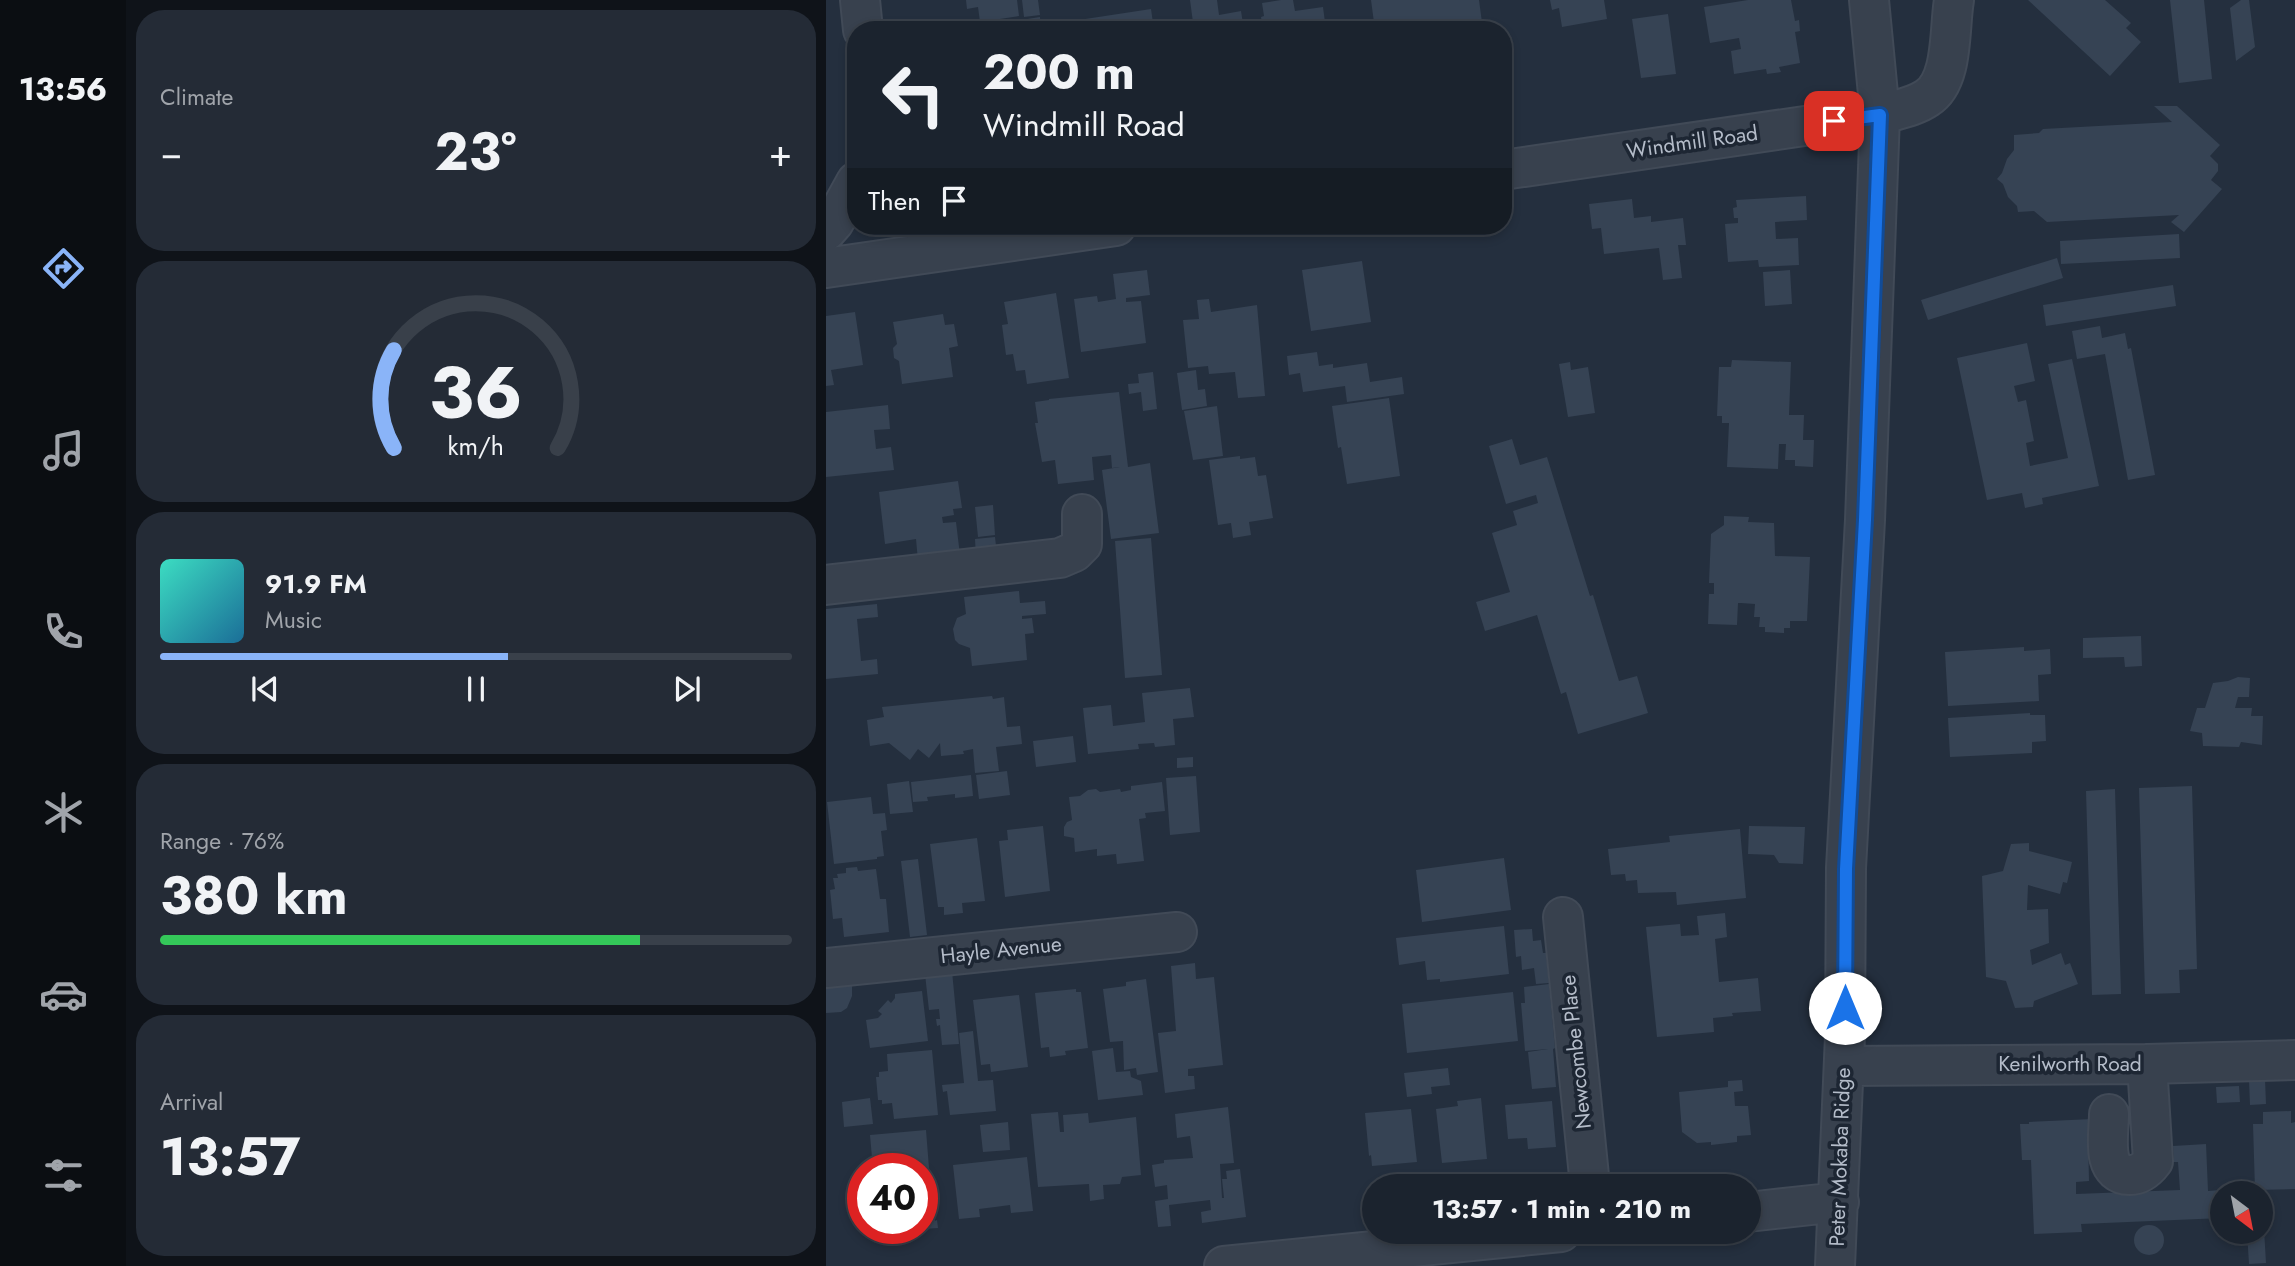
<!DOCTYPE html>
<meta charset="utf-8">
<style>
body{margin:0;font-family:Jost,sans-serif;background:#242b36;color:#f1f3f6;height:100vh;display:flex;flex-direction:column;font-size:26px;white-space:nowrap}
*{box-sizing:border-box;margin:0}
p{font-size:23px;color:#a0a4aa}
.icon{flex:none;width:38px;height:38px;fill:none;stroke:currentColor;stroke-width:2;stroke-linecap:round;stroke-linejoin:round}
.map{position:relative;flex:1;overflow:hidden}
.panel{display:flex;flex-direction:column;gap:10px;padding:10px;background:#0f1319;width:700px}
.panel>*{flex:none}
.guide{position:absolute;left:21px;top:21px;width:665px;height:214px;border-radius:28px;box-shadow:0 4px 10px #0003,0 0 0 2px #39404a;background:#1b232e;color:#f1f3f6;overflow:hidden}
.needle{width:46px;rotate:148deg}
.tools{position:absolute;left:1384px;top:1181px;display:grid;gap:14px}
.tools a{display:grid;place-items:center;width:63px;height:63px;border-radius:50%;background:#1b232e;box-shadow:0 4px 10px #0003,0 0 0 2px #39404a;font-size:35px}
.speed{position:absolute;left:21px;top:1153px;display:flex;gap:14px;font-size:35px;font-weight:700;text-align:center}
.speed>*{display:grid;place-content:center;width:91px;height:91px;border-radius:50%;background:#1b232e;box-shadow:0 4px 10px #0003,0 0 0 2px #39404a;line-height:1}
.speed .limit{border:10px solid #d22;background:#fff;color:#111}
.pin{position:absolute;display:grid;place-items:center;width:60px;height:60px;color:#fff;margin:-30px;border-radius:14px;box-shadow:0 4px 10px #0006}
.me{position:absolute;width:77px;margin:-38px;rotate:0deg;stroke-linejoin:round;filter:drop-shadow(0 0 5px #0008)}
.turn{display:flex;align-items:center;gap:24px;height:147px;padding:0 21px;font-size:32px}
.turn .icon{width:91px;height:91px;stroke-width:2.5}
.turn b{display:block;font-size:49px;line-height:60px}
.then{display:flex;align-items:center;height:66px;padding:0 21px;background:#0003;gap:14px;font-size:26px}
.big{font-size:52px;font-weight:700;line-height:1.1}
.panel .widget{flex:1;display:flex;flex-direction:column;justify-content:center;gap:10px;min-width:0;padding:0 24px;border-radius:28px;background:#242b36}
.panel .dial{align-items:center;gap:0}
.dial svg{height:182px;overflow:visible;fill:none;stroke:#39404a;stroke-width:7;stroke-linecap:round;text-anchor:middle}
.dial text{fill:#f1f3f6;stroke:none}
.song{display:flex;align-items:center;gap:21px}
.cover{width:84px;height:84px;border-radius:10px;background:linear-gradient(135deg,hsl(170 70% 55%),hsl(200 70% 35%))}
.played{height:7px;border-radius:4px;background:linear-gradient(90deg,#8ab4f8 55%,#39404a 55%)}
.keys{display:flex;justify-content:space-around;direction:ltr}
.heat{display:flex;justify-content:space-between;align-items:center;font-size:38px;direction:ltr}
.charge{height:10px;border-radius:5px;background:linear-gradient(90deg,#34c759 76%,#39404a 0)}
.trip{position:absolute;left:536px;top:1174px;width:399px;height:70px;border-radius:35px;background:#1b232e;box-shadow:0 4px 10px #0003,0 0 0 2px #39404a;font-weight:700;line-height:70px;text-align:center}
main{display:flex;flex:1;min-height:0}
.tab-bar{display:flex;flex-direction:column;width:126px;justify-content:space-around;align-items:center;background:#0b0e12;color:#a0a4aa}
.tab-bar .icon{width:49px;height:49px}
.tab-bar .current{color:#8ab4f8}
.tab-bar b{font-size:32px;color:#f1f3f6}
.map>svg:first-child{display:block}
.building{fill:#364354}
.lines{fill:none;stroke-linecap:round;stroke-linejoin:round}
.minor-casing{stroke:#414a57;stroke-width:42}
.minor{stroke:#38414e;stroke-width:38}
.route-casing{stroke:#114b97;stroke-width:18}
.route{stroke:#1a73e8;stroke-width:12}
.labels{text-anchor:middle;dominant-baseline:central;stroke-width:7;stroke-linejoin:round;paint-order:stroke}
.street-label{font-size:21px;fill:#b4bcc9;stroke:#1d2633}
</style>
<main>
<nav class="tab-bar">
<b>13:56</b>
<svg class="icon current" aria-label="directions" viewBox="0 0 24 24"><path d="M12 3l9 9-9 9-9-9zM9 14v-3h6M13 9l2 2-2 2"/></svg>
<svg class="icon" aria-label="music" viewBox="0 0 24 24"><path d="M9 18V5l10-2v13"/><circle cx="6" cy="18" r="3"/><circle cx="16" cy="16" r="3"/></svg>
<svg class="icon" aria-label="phone" viewBox="0 0 24 24"><path d="M5 4h4l2 5-3 2q2 4 5 5l2-3 5 2v4C11 20 4 13 5 4z"/></svg>
<svg class="icon" aria-label="climate" viewBox="0 0 24 24"><path d="M12 3v18M4 7l16 10M4 17L20 7"/></svg>
<svg class="icon" aria-label="car" viewBox="0 0 24 24"><path d="M5 17H2v-5l4-1 3-4h7l3 4 3 1v5h-3M9 17h6M6 11h13"/><circle cx="7" cy="17" r="2"/><circle cx="17" cy="17" r="2"/></svg>
<svg class="icon" aria-label="filters" viewBox="0 0 24 24"><path d="M4 7h16M4 17h16"/><circle cx="9" cy="7" r="2"/><circle cx="15" cy="17" r="2"/></svg>
</nav>
<section class="panel">
<div class="widget"><p>Climate</p>
<div class="heat"><a>−</a><b class="big">23°</b><a>+</a></div>
</div>
<div class="widget dial"><svg viewBox="0 0 100 80">
<path d="M14 69A42 42 0 1 1 86 69"/>
<path d="M14 69A42 42 0 0 1 14 26" stroke="#8ab4f8"/>
<text x="50" y="56" font-size="32" font-weight="700">36</text>
<text x="50" y="72" font-size="11">km/h</text>
</svg></div>
<div class="widget">
<div class="song"><i class="cover"></i><div><b>91.9 FM</b><p>Music</p></div></div>
<div class="played"></div>
<div class="keys"><svg class="icon" aria-label="previous" viewBox="0 0 24 24"><path d="M18 5L8 12l10 7zM5 5v14"/></svg><svg class="icon" aria-label="pause" viewBox="0 0 24 24"><path d="M8 5v14M16 5v14"/></svg><svg class="icon" aria-label="next" viewBox="0 0 24 24"><path d="M6 5l10 7-10 7zM19 5v14"/></svg></div>
</div>
<div class="widget"><p>Range · 76%</p><b class="big">380 km</b><div class="charge"></div></div>
<div class="widget"><p>Arrival</p><b class="big">13:57</b></div>
</section>
<div class="map">
<svg width="1469" height="1266" viewBox="0 0 1469 1266">
<rect width="100%" height="100%" fill="#242f3e"/>
<path class="building" d="M140,0H191L193,16L154,22L152,7L141,9Z
M196,0H212L214,15L198,17Z
M364,0H391L393,15L415,11L418,30H368Z
M455,0H467L469,11L497,7L500,30H437L435,17L438,16L436,3Z
M545,0H653L657,30H549Z
M724,0H778L781,19L736,27L733,8L726,10Z
M922,0H965L969,21L973,20L974,31L969,32L974,63L953,67L955,72L941,74L940,69L908,74L905,51L915,49L913,38L884,43L878,7Z
M1202,0H1279L1305,23L1300,28L1315,42L1284,76Z
M1344,0H1378L1386,79L1353,83Z
M1415,0H1423L1429,47L1410,61L1404,8Z
M325,9L328,30H234L233,23Z
M842,14L850,74L815,78L806,19Z
M214,17L215,30H190L188,21Z
M1328,106H1351L1394,145L1384,156L1392,164V171L1385,180L1396,189L1358,232L1345,222L1353,215L1221,222L1208,211L1192,212L1191,206L1182,197L1177,184L1171,179L1176,173L1181,159L1188,150V135L1213,133L1217,129L1346,122Z
M980,196L981,220L949,222L950,239L972,238L973,265L933,267L932,260L902,262L899,224L912,223V218H908L907,208L911,207L910,200Z
M806,199L808,218L825,216V222L857,218L860,245H852L856,278L837,280L833,248L778,254L775,228L766,229L763,204Z
M1353,234L1354,258L1235,264L1234,241Z
M1231,258L1237,278L1102,320L1095,300Z
M536,261L545,322L485,331L476,270Z
M321,270L324,295L300,298V302L315,301L320,343L255,352L248,299L271,296L272,302L290,299L287,274Z
M964,270L966,304L939,306L937,272Z
M1347,285L1350,306L1220,326L1217,305Z
M230,293L243,378L201,384L199,370L190,371L187,354L180,355L176,325L182,324L178,302Z
M383,299L385,312L431,305L439,396L412,398L409,372L383,374L382,366L362,368L357,320L373,319L371,300Z
M29,312L37,365L5,370L8,385L0,386V316Z
M117,314L119,325L128,324L132,346L123,348L127,377L76,384L73,361L68,358L67,348L71,344L67,322Z
M1274,326L1276,338L1299,333L1302,349L1305,348L1329,475L1302,480L1279,354L1251,359L1246,331Z
M1201,343L1209,381L1188,386L1192,402L1200,400L1208,441L1200,443L1204,466L1242,458L1222,364L1246,359L1273,486L1216,498L1217,504L1199,508L1196,493L1161,500L1131,358Z
M491,352L493,366L507,364V368L541,363L544,382L576,377L578,394L521,402L519,386L477,392L474,373L463,375L461,356Z
M906,360L965,362L963,415H978L977,440H988L987,467L969,466V460H959L960,444H953L952,469L901,467L903,423H896V416H891L893,367H905Z
M744,362L745,370L762,367L769,413L742,417L733,364Z
M370,370L372,390L379,389L381,406L356,410L351,373Z
M327,372L331,409L317,411L315,392L303,394L302,384L313,383L312,374Z
M293,392L302,467L324,463L333,533L285,539L276,470L294,467L286,468L285,455L266,457L268,480L232,484L229,460L216,462L209,423H212L209,402L223,400V399Z
M563,398L574,476L521,484L515,447L512,448L506,406Z
M62,405L64,429L48,430L50,449L65,447L68,470L0,477V412Z
M391,406L397,456L367,460L358,411Z
M686,439L694,465L721,457L764,596L767,595L793,681L811,676L822,713L752,734L740,692L735,694L711,615L659,631L650,602L684,592L666,533L691,525L687,511L712,503L710,495L680,504L663,446Z
M414,456V459L429,457L432,476L440,475L447,518L423,522L425,535L407,538L405,523L392,525L383,460Z
M132,481L136,508L127,509L128,515L116,517L117,523L130,522L134,555L92,561L90,539L59,544L53,492Z
M167,505L169,535L152,537L149,507Z
M898,516L923,517L922,522L948,523L949,556L984,557L981,621H964V628H958V633L939,632V627H933L934,617H928L929,604L915,603H912L911,625L882,624L883,594H888V583H883L885,534L898,525Z
M169,537L171,555L150,557L149,539Z
M325,538L336,675L299,678L289,541Z
M193,591L194,603L219,601L220,614L196,616V619L206,618L208,633L199,634L201,660L146,666L144,648L133,644L129,640L127,629L131,618L140,614L138,597Z
M51,604L52,617L31,619L35,661L51,659L52,674L0,679V609Z
M1315,636L1316,666L1299,667L1298,657L1257,658V638Z
M1198,647V651L1224,649L1225,674L1212,675L1213,701L1122,706L1119,652Z
M1412,677L1424,678L1423,697H1412L1409,708H1426L1425,716H1437L1436,745L1415,742L1413,747L1377,746L1376,733L1364,731L1371,708H1379L1387,683L1402,681Z
M364,688L368,717L347,719L349,745L329,747L328,743L312,744L313,749L262,754L257,708L285,705L287,726L319,722L316,693Z
M166,696L167,699L178,697L181,727L194,726L196,744L170,747L173,771L149,773L147,749L137,751L138,754L115,756L114,743L103,758L92,749L84,760L63,743L44,746L41,720L58,717L56,707Z
M1204,713V715H1219L1220,741L1206,742V753L1124,757L1122,718Z
M247,736L250,762L210,767L207,741Z
M367,757V767L351,768V758Z
M181,771L184,795L153,799L150,775Z
M145,775L147,796L129,798V794L101,797L102,801L87,802L85,782Z
M370,776L374,832L344,835L340,778Z
M83,781L87,812L64,814L61,784Z
M336,782L339,811L319,813L320,818L313,819L318,861L291,864L290,854L271,856V849L249,852L248,838L238,836V827L241,822L246,820L243,797L254,796L262,790L270,789L274,792L294,789L295,792L305,790V786Z
M1366,786L1371,969L1353,970L1354,993L1319,994L1313,788Z
M1289,789L1295,994L1266,995L1260,791Z
M45,797L47,814L59,813L61,830L55,831L58,856L51,857V859L8,864L1,802Z
M217,826L224,891L179,897L173,841L182,840L181,830Z
M923,826L979,827L977,864L953,863L948,855L922,854Z
M914,829L920,898L851,905L850,892L812,893L811,880L800,881L799,874L785,875L782,849L844,842L843,836Z
M151,838L159,901L136,903L137,913L118,915V907H112L104,844Z
M1203,843V851L1246,862L1241,883L1237,882L1234,894L1202,885L1201,910L1222,909L1223,943L1204,950L1206,965L1235,953L1239,965L1244,963L1252,984L1208,1001L1207,1007L1189,1008L1180,981L1160,977L1156,876L1177,871L1185,844Z
M678,858L685,910L596,922L590,870Z
M92,859L101,935L84,937L75,861Z
M31,867L32,871L50,869L54,899H60L63,932L18,937L16,918L7,919L4,890L9,889L7,878H12L11,874L20,873V868Z
M899,913L901,937L889,939L893,982L932,978L935,1011L906,1013L907,1016L887,1018L888,1032L831,1037L820,927L854,924L855,936L873,935L871,916Z
M678,926L683,974L614,982V979L601,980L599,961L573,965L570,938Z
M706,929L707,941L715,940L717,953H720L723,983L710,984L708,968L696,970L695,956L690,957L688,930Z
M369,963L370,979L388,977L397,1065L362,1069V1076H368L369,1089L339,1093L332,1033L350,1031L345,966Z
M126,971L133,1044L116,1045L114,1025L111,1026L110,1019H114L113,1009L103,1010L99,974Z
M320,979L332,1072L311,1075L310,1068L298,1070L297,1041L284,1042L277,989L300,986V982Z
M723,984L729,1048L727,1049L730,1087L706,1089L702,1052L722,1049L699,1051L695,1003H699L698,987Z
M26,985V996L21,1008L15,1012L0,1013V988Z
M250,989V992H255L262,1048L239,1051L240,1055L224,1057L223,1047L215,1048L209,993Z
M96,991L102,1041L44,1048L40,1020L52,1018L56,1014L52,1011L62,1000L65,1003L69,998V994Z
M687,992L692,1041L581,1053L576,1004Z
M193,995L202,1067L165,1072L164,1064L155,1065L147,1000Z
M147,1031L152,1081L167,1080L170,1111L124,1115L121,1091L117,1092L116,1085L138,1083L133,1033Z
M287,1048L290,1072L304,1071L305,1077L315,1081L317,1095L272,1100L266,1051Z
M106,1050L112,1115L68,1119L66,1103L56,1104V1100H52L50,1077H53V1072L62,1071L61,1054Z
M622,1068L624,1085L605,1087L606,1094L581,1097L578,1073Z
M1439,1079L1440,1104L1424,1105L1423,1080Z
M916,1080L917,1091L908,1092L909,1106H922L925,1135L911,1136V1142L885,1145V1142L871,1143L856,1132L853,1092L902,1087V1081Z
M1413,1086L1414,1102L1391,1103L1390,1087Z
M44,1098L47,1124L18,1127L16,1102Z
M655,1098L661,1159L616,1163L610,1109L632,1106L631,1101Z
M726,1101L730,1147L702,1149L701,1138L682,1139L679,1105Z
M402,1107L408,1163L394,1164L396,1198H398L396,1179H401L400,1171L414,1169L420,1217L376,1223L375,1212L385,1210L384,1200L343,1205L345,1226L332,1227L329,1201L342,1199L341,1185L329,1187L326,1165L338,1163V1160L367,1158L364,1136L351,1138L349,1114Z
M585,1109L591,1162L546,1166L545,1155L543,1156L539,1113Z
M1465,1111V1123L1469,1122V1189L1429,1190L1427,1124H1437V1112Z
M232,1112L234,1132H238L237,1115L262,1113L263,1123L310,1117L315,1175L296,1177L294,1184L277,1185L278,1199L264,1201L263,1184L212,1187L205,1114Z
M1267,1119L1268,1139H1262L1263,1181L1250,1182V1194L1354,1190L1352,1162H1348L1347,1146L1380,1144L1382,1191L1408,1189V1194H1396V1218L1255,1224L1256,1232L1208,1234L1205,1160H1196L1194,1124H1203V1122Z
M182,1122L184,1150L157,1152L154,1125Z
M100,1130L103,1168L47,1169L44,1135Z
M201,1157L207,1211L185,1213L184,1205L169,1207L153,1209L154,1217L133,1219L127,1165Z
M96,1181H105L109,1221L111,1220L112,1228L96,1229Z
M1437,1212L1440,1263L1423,1264L1421,1232H1435V1213Z
M1308 1240a15 15 0 1 1 30 0a15 15 0 1 1-30 0Z"/>
<g class="lines">
<defs>
<path id="minor" d="M34,0L37,30
M677,170L1054,115C1069,110 1088,107 1101,98C1128,81 1123,28 1128,0
M0,231L8,222L30,182
M0,268L290,226
M0,585L234,558L248,552L256,544V514
M737,917L764,1186
M0,968L351,932
M1018,1066L1321,1064L1469,1060
M1283,1114C1283,1134 1274,1175 1304,1175C1314,1175 1321,1169 1327,1161L1321,1064
M922,1212L1013,1202
M398,1266L735,1232
M1009,1266L1019,1036L1020,868L1039,520L1054,115L1043,0"/>
</defs>
<use href="#minor" class="minor-casing"/>
<use href="#minor" class="minor"/>
</g>
<g class="lines">
<defs>
<path id="route" d="M1008,121L1054,115L1039,520L1020,869L1019,1008"/>
</defs>
<use href="#route" class="route-casing"/>
<use href="#route" class="route"/>
</g>
<g class="labels">
<g class="street-label">
<text transform="translate(866 142) rotate(-8)">Windmill Road</text>
<text transform="translate(175 950) rotate(-6)">Hayle Avenue</text>
<text transform="translate(750 1052) rotate(-96)">Newcombe Place</text>
<text x="1244" y="1064">Kenilworth Road</text>
<text transform="translate(1014 1157) rotate(-88)">Peter Mokaba Ridge</text>
</g>
</g>
</svg>
<div class="tools">
<a><svg class="needle" viewBox="-14 -14 28 28"><path d="M0-13l5 13h-10z" fill="#e53935"/><path d="M0 13l5-13h-10z" fill="#a0a4aa"/></svg></a>
</div>
<div class="speed"><div class="limit">40</div></div>
<div class="pin" style="left:1008px;top:121px;background:#d93025"><svg class="icon" aria-label="arrive" viewBox="0 0 24 24"><path d="M6 21V4h12l-3 4 3 4H6"/></svg></div>
<svg class="me" style="left:1019px;top:1008px" viewBox="-20 -20 40 40"><circle r="19" fill="#fff"/><path d="M0-13L10 11 0 6-10 11z" fill="#1a73e8"/></svg>
<div class="trip">13:57 · 1 min · 210 m</div>
<div class="guide">
<div class="turn"><svg class="icon" aria-label="left" viewBox="0 0 24 24"><path d="M17 20v-9H6M10 6l-5 5 5 5"/></svg><div><b>200 m</b>Windmill Road</div></div>
<div class="then">Then<svg class="icon" aria-label="arrive" viewBox="0 0 24 24"><path d="M6 21V4h12l-3 4 3 4H6"/></svg></div>
</div>
</div>
</main>
